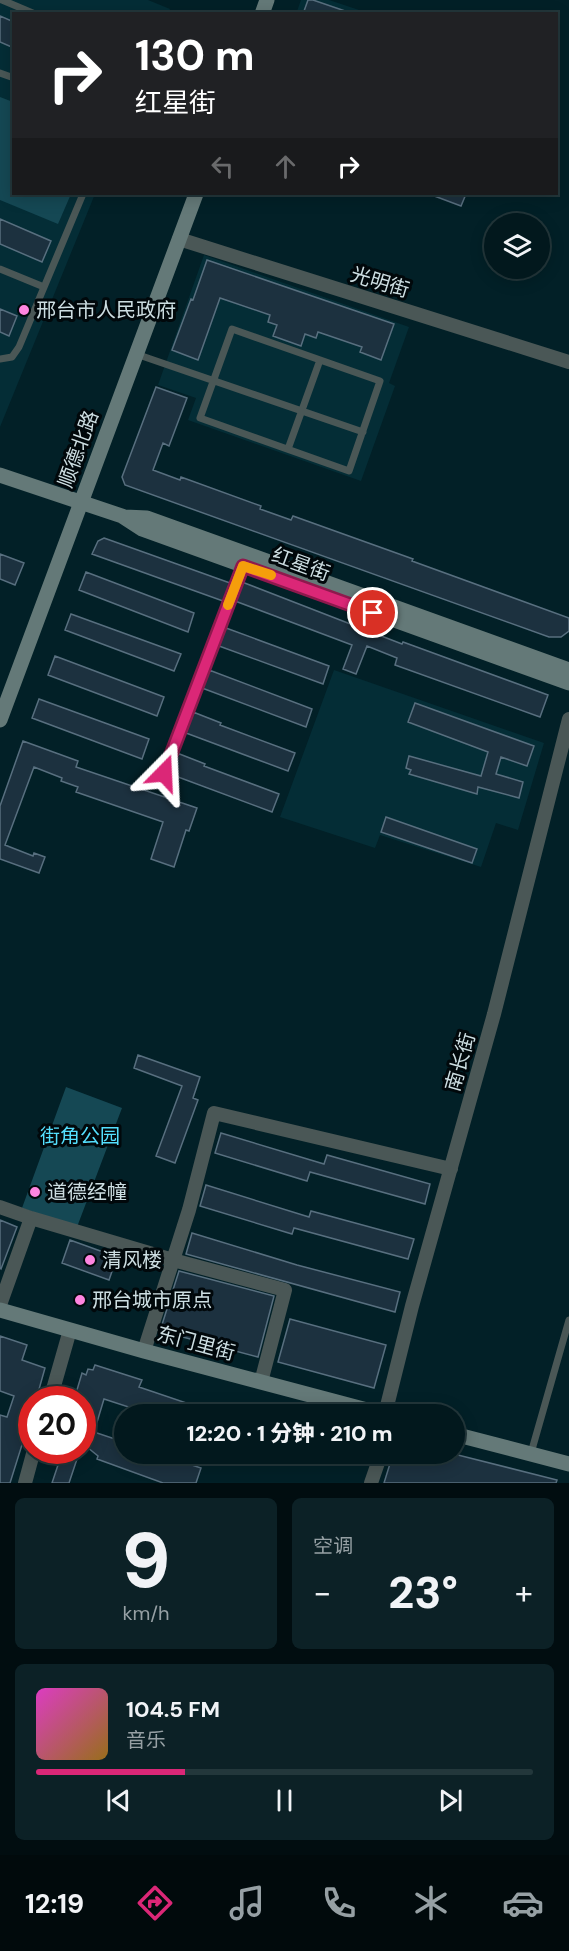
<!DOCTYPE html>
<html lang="zh">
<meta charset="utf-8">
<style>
body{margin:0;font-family:"DM Sans","Noto Sans SC",sans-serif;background:#0c2126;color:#f1f3f6;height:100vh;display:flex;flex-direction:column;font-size:22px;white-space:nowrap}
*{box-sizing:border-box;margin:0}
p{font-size:20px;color:#96a0a4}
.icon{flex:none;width:33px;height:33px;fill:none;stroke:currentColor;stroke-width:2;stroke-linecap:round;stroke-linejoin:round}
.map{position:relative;height:1483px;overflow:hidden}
.panel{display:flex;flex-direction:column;gap:15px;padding:15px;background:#010d10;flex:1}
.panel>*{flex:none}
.banner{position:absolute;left:12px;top:12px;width:546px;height:183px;border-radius:0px;box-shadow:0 3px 15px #0003,0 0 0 2px #23373b;background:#202124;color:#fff;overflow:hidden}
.controls{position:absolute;left:484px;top:213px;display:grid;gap:12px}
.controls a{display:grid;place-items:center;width:66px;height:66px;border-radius:50%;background:#02181d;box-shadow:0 3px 15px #0003,0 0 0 2px #23373b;font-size:30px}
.speed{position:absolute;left:18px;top:1386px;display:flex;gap:12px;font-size:30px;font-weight:700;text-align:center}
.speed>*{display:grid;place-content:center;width:78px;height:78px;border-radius:50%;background:#02181d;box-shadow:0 3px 15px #0003,0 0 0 2px #23373b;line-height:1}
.speed .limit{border:9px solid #d22;background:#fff;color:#111}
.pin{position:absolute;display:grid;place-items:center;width:51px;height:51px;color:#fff;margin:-26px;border:3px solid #fff;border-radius:50%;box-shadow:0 2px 6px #0007}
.me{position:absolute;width:66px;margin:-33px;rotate:21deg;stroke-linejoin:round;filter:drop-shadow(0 0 4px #0008)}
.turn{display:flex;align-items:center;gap:21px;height:126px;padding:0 24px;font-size:27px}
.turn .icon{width:78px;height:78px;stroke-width:2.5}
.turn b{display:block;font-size:42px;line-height:51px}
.lanes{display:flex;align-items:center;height:57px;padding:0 24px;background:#0003;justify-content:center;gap:30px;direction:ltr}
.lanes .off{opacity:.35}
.big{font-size:45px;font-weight:800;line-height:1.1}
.panel .tile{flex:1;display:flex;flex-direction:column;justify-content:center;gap:9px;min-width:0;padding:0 21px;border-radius:9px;background:#0c2126}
.panel .dial{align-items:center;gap:0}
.dial b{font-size:78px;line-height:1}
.song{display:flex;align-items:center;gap:18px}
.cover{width:72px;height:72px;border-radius:9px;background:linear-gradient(135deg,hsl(310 70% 55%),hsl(40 70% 35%))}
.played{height:6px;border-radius:3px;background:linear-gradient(90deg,#db2777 30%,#23373b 30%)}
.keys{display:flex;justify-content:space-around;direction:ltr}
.heat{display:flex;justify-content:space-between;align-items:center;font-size:33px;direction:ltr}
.panel .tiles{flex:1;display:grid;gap:15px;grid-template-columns:1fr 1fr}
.tile:last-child{grid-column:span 2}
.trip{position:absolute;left:114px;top:1404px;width:351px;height:60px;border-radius:30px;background:#02181d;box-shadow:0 3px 15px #0003,0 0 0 2px #23373b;font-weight:800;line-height:60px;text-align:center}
.tab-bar{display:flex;height:96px;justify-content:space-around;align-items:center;background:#010a0c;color:#96a0a4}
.tab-bar .icon{width:42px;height:42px}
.tab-bar .current{color:#db2777}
.tab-bar b{font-size:27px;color:#f1f3f6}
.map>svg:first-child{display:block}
.built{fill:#042d36}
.green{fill:#154854}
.building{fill:#1c313f;stroke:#586f7f;stroke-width:1.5}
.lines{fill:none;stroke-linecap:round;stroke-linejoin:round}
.lane{stroke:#4a5756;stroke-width:7}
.street{stroke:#4a5756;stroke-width:14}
.secondary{stroke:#647978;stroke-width:15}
.route-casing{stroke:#8e194d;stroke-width:15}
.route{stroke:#db2777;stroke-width:10}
.slow{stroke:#f59e0b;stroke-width:10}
.poi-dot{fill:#fe85e0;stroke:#01080b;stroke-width:2}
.labels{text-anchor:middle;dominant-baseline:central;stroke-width:6;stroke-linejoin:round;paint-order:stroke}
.street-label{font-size:20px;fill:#cddee2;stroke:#01080b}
.poi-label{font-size:20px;fill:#cddee2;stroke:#01080b;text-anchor:start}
.park-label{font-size:20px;fill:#54dffe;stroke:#01080b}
</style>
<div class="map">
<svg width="569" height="1483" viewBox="0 0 569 1483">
<rect width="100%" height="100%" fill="#022027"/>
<path class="built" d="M0,0H148L170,9L168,13L14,14V194H95L0,427Z
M301,0H329L368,13L296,14Z
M204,255L409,327L389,383L395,386L361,481L188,420L196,398L158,385Z
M334,670L544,743L518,830L496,823L481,867L380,835L375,848L280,817Z"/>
<path class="green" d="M0,97L13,102L14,194H71L58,224L0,200Z
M66,1087L122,1108L77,1227L22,1208Z"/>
<path class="building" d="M308,0H313L348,12L347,14H303Z
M0,16L14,22V48L0,42Z
M429,194H466L461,206Z
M0,219L51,241L42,262L0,244Z
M207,260L394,324L381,360L360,352L362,347L318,332L316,338L305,334L301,346L273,336L277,325L268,322L270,315L220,298L198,360L172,350L191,299L193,300Z
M0,309L17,316L9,336L0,332Z
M156,387L187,398L169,446L163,443L153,470L180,480L181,477L261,506L260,509L291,520L293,516L413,559L412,561L569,618V631L561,637H549L125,485L122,477Z
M104,538L230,583L223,601L92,554L98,541Z
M0,554L24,563L15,585L0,579Z
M86,572L194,613L188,632L79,590Z
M242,582L402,644L403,642L548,695L540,717L395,665L397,658L367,646L356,674L343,669L352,645L235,601Z
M71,614L181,654L174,671L65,630Z
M226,628L329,666L323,684L219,646Z
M55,656L164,697L157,716L48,675Z
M209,670L312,709L306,727L202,688Z
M39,699L149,739L142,759L32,718Z
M415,703L534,746L527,766L501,757L496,774L523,782L519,798L478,787L477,794L409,774L411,770L406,768L409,756L481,776L488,752L408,722Z
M193,712L221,723L220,725L295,753L288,771L186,733Z
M23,741L78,761L76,767L197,808L189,831L186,830L174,867L151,859L163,822L76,792L78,787L61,781L62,778L34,767L5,845L33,856L34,853L45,857L39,873L0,859V806Z
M177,753L205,764L204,766L279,794L272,812L170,774Z
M386,817L477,849L472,863L381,832Z
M138,1055L200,1077L193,1098L198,1100L175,1163L156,1156L182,1086L134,1068Z
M221,1133L324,1164L327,1155L430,1184L425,1204L310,1172L307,1181L215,1153Z
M206,1185L309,1217L311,1211L414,1239L408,1259L294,1228L292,1234L200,1206Z
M0,1220L17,1227L1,1269L0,1268Z
M192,1233L297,1265L400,1292L395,1312L186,1254Z
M70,1240L117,1257L109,1280L62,1263Z
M179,1271L274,1296L258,1357L160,1331Z
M290,1319L386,1345L374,1388L278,1362Z
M0,1336L27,1345L22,1360L45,1368L36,1400H32V1413L10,1483H0V1415L7,1417L14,1396L0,1391Z
M95,1365L142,1380L139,1387L216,1413V1414H145L141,1413V1411L104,1399L94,1432L124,1442V1454H158L201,1468L196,1483H163L97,1459L98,1456L82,1443V1400H74L82,1373L86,1375L88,1369L93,1370Z
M63,1450H80L69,1483H52Z
M393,1454H454L557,1480L556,1483H384Z"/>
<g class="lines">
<path class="lane" d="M2,0L35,14
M0,73L14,78
M0,269L44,287
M232,329L380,381L349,471L200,418Z
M136,354L363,432
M0,359L12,357L19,347L83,194
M288,449L320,360
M164,773L243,565
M531,1453L569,1320"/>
<path class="street" d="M179,239L569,362
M0,1207L31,1218L173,1260L285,1290L261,1382
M0,1305L31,1218
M144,1351L189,1210L214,1113L451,1169
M50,1400L70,1330
M385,1414L412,1306L494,1014L569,719
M25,1483L34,1450
M371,1483L381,1454"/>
<path class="secondary" d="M262,14L267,0
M0,475L122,516L142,529L569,683
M125,517L147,518L569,670
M0,720L196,194
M0,1310L144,1351L382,1414
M454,1434L569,1464"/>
</g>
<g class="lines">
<defs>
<path id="route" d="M164,773L243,566L373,613"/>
</defs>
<use href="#route" class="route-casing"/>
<use href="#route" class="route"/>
<path class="slow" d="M228,605L243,566L271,575"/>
</g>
<g class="poi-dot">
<circle cx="24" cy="310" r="6"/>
<circle cx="35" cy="1192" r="6"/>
<circle cx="90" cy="1260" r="6"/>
<circle cx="80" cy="1300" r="6"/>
</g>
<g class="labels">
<g class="street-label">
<text transform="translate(380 282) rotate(17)">光明街</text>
<text transform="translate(78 449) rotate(-70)">顺德北路</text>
<text transform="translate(301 564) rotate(20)">红星街</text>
<text transform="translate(460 1062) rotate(-74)">南长街</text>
<text transform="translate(196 1343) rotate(15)">东门里街</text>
</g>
<g class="poi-label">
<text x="36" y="310">邢台市人民政府</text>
<text x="47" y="1192">道德经幢</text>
<text x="102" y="1260">清风楼</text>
<text x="92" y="1300">邢台城市原点</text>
</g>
<g class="park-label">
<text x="80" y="1136">街角公园</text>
</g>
</g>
</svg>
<div class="controls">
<a><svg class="icon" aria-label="layers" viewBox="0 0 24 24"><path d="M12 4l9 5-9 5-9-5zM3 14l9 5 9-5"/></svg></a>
</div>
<div class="speed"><div class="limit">20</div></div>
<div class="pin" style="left:373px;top:613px;background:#d93025"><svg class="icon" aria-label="arrive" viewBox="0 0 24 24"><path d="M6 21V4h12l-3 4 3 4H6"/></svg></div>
<svg class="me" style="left:164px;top:773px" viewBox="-20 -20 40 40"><path d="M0-17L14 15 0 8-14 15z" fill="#db2777" stroke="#fff" stroke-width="4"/></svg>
<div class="trip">12:20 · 1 分钟 · 210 m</div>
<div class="banner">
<div class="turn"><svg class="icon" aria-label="right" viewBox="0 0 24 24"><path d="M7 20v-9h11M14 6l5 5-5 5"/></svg><div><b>130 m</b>红星街</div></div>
<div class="lanes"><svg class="icon off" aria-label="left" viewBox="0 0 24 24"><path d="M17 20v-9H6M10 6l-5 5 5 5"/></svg><svg class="icon off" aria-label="ahead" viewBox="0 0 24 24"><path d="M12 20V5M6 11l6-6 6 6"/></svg><svg class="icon" aria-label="right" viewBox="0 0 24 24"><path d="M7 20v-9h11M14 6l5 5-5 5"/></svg></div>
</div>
</div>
<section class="panel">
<div class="tiles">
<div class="tile dial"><b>9</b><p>km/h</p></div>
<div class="tile"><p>空调</p>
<div class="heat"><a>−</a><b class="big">23°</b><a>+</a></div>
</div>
<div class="tile">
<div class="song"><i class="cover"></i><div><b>104.5 FM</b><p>音乐</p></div></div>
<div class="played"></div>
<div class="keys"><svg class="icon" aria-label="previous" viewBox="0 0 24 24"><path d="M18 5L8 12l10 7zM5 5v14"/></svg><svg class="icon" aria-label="pause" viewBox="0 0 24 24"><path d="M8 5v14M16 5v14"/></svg><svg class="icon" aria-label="next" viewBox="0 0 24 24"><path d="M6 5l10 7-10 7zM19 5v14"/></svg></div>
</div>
</div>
</section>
<nav class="tab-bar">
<b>12:19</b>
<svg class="icon current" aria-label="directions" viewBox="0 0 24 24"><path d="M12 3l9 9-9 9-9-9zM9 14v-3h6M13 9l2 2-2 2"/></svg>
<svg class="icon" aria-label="music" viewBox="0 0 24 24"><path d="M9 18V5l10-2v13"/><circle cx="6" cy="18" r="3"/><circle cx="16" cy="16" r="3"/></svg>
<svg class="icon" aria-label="phone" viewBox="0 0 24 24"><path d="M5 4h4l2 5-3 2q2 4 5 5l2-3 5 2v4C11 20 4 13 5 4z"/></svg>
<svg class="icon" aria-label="climate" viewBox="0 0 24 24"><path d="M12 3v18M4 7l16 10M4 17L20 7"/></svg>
<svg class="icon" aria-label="car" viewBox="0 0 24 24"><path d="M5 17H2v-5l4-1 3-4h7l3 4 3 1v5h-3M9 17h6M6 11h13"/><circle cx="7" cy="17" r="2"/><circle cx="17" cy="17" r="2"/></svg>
</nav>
